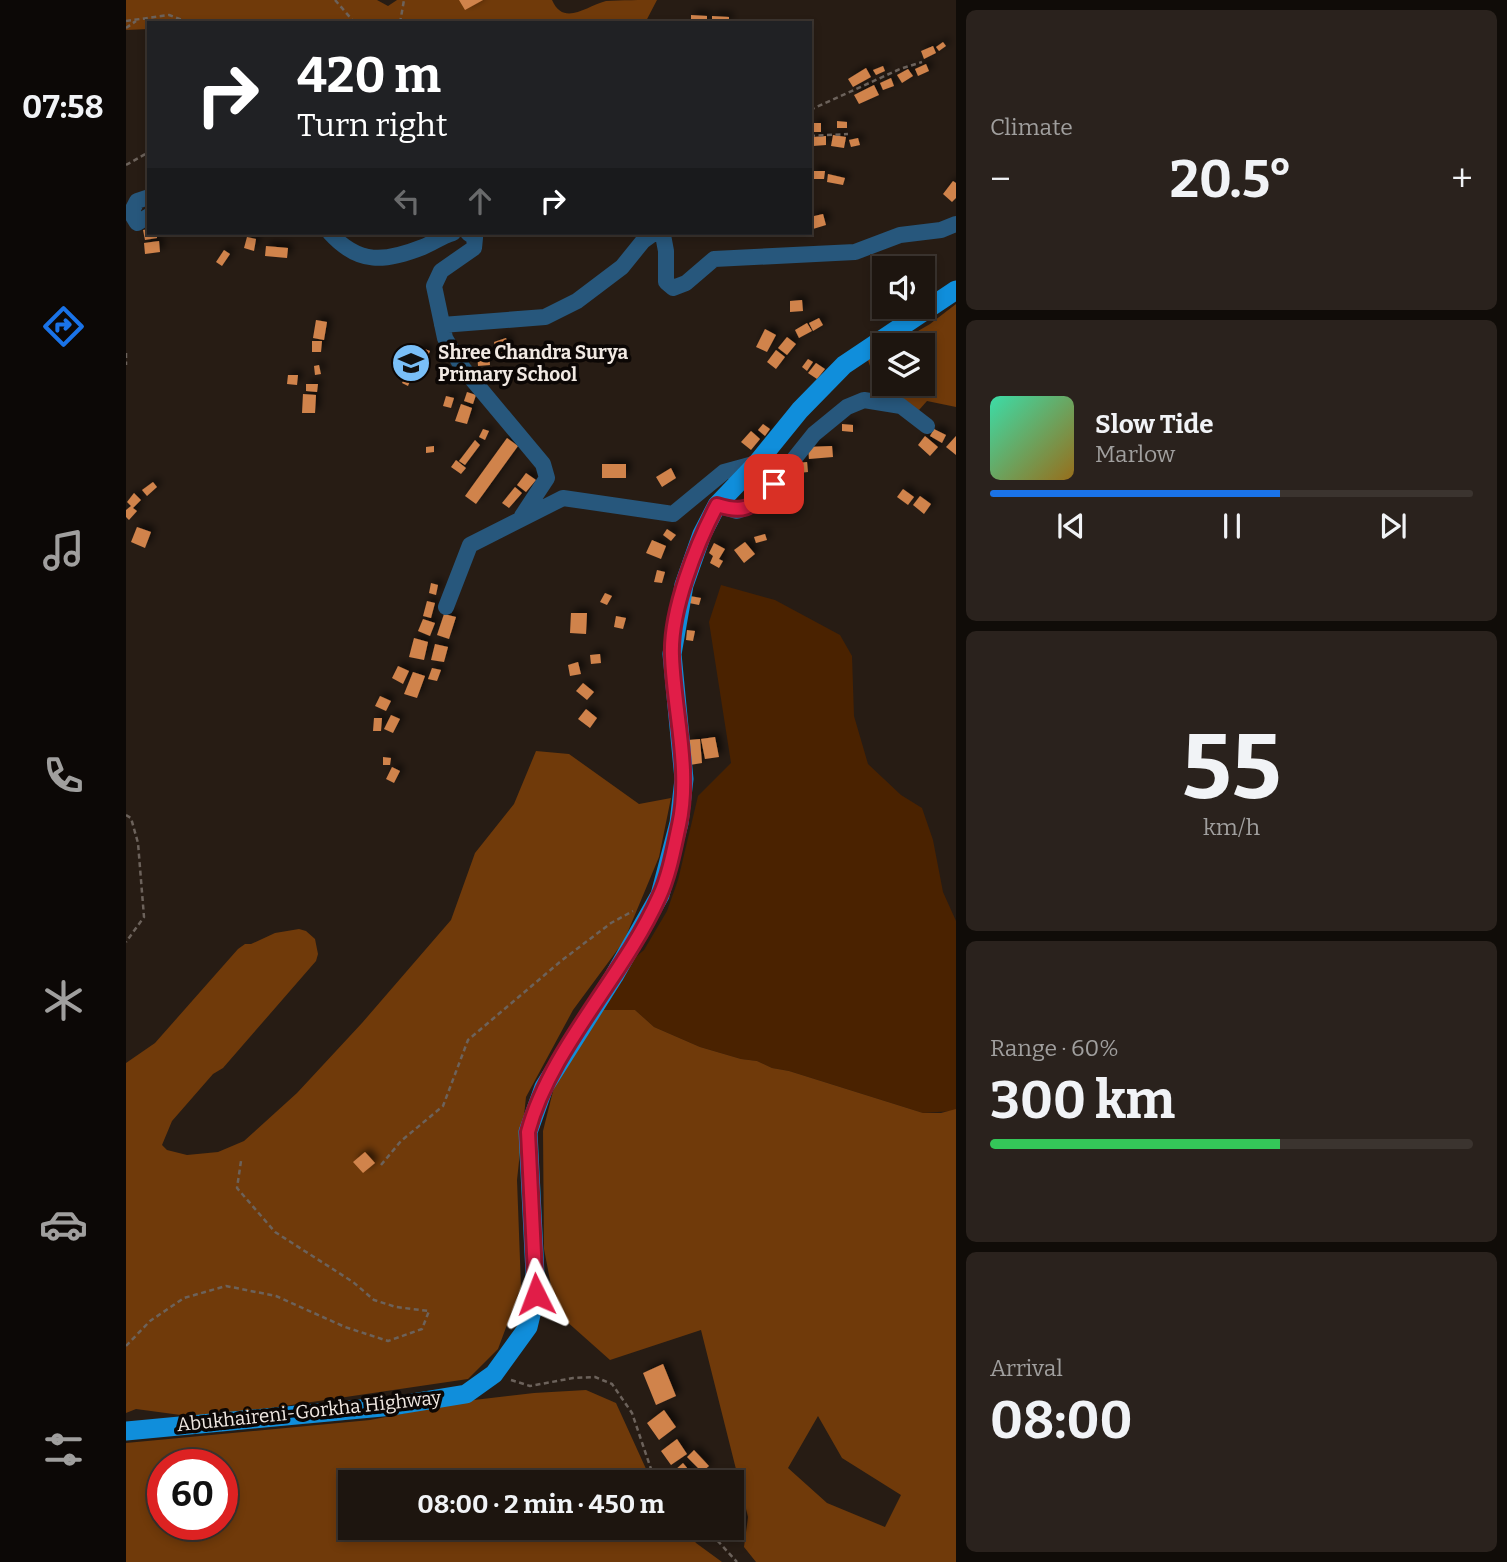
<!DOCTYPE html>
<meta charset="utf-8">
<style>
body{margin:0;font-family:Bitter,serif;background:#2a221d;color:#f1f3f6;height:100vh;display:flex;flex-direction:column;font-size:26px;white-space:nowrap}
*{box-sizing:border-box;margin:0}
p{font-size:23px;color:#a09f9e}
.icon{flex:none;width:38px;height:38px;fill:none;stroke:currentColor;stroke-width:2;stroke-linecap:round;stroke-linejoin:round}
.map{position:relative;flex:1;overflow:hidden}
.drawer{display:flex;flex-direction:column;gap:10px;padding:10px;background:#100c08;width:551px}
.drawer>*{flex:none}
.top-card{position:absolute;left:21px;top:21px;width:665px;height:214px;border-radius:0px;box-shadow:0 4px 10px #0003,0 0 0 2px #3b342f;background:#202124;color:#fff;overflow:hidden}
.controls{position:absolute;left:746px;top:256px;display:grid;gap:14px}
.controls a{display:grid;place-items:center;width:63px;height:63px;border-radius:0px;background:#1d150f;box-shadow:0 4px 10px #0003,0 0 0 2px #3b342f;font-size:35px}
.speed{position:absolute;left:21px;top:1449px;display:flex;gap:14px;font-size:35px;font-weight:700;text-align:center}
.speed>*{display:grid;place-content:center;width:91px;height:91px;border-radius:50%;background:#1d150f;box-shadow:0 4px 10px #0003,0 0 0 2px #3b342f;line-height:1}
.speed .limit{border:10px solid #d22;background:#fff;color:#111}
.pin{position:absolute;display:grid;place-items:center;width:60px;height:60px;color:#fff;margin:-30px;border-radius:14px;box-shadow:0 4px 10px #0006}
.me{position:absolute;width:77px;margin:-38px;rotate:357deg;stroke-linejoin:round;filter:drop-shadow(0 0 5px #0008)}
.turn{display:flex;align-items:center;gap:24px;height:147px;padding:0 35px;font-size:32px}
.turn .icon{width:91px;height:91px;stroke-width:2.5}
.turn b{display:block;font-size:49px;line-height:60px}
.lanes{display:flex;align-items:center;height:66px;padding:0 35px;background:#0003;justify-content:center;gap:35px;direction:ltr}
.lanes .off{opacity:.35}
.big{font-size:52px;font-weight:700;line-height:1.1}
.drawer .tile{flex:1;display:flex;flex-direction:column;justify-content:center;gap:10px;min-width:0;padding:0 24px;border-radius:10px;background:#2a221d}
.drawer .dial{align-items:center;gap:0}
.dial b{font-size:91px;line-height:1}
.song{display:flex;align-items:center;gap:21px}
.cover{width:84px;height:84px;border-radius:10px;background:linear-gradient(135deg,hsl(160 70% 55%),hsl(40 70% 35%))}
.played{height:7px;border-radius:4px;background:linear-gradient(90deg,#1a73e8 60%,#3b342f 60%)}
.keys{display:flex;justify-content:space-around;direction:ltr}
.heat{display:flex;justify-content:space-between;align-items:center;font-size:38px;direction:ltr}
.charge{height:10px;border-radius:5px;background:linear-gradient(90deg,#34c759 60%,#3b342f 0)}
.trip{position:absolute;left:212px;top:1470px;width:406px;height:70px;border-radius:0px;background:#1d150f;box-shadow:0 4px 10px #0003,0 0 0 2px #3b342f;font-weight:700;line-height:70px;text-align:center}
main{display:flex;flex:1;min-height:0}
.menu{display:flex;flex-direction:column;width:126px;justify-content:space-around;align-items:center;background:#0c0806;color:#a09f9e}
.menu .icon{width:49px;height:49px}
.menu .selected{color:#1a73e8}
.menu b{font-size:32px;color:#f1f3f6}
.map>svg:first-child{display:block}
.green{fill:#4a2200}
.forest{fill:#703a0a;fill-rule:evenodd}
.building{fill:#d0834c;filter:url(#shadow)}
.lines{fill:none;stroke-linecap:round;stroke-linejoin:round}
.path{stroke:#6c625b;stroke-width:2.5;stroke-dasharray:5 3.5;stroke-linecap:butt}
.minor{stroke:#27577c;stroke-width:16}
.major{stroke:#108edb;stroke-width:19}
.route-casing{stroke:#92132f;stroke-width:18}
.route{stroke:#e11d48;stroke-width:12}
.labels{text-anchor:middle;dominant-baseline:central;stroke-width:7;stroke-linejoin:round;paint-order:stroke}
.poi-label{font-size:19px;font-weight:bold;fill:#f1e9e3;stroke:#0c0705;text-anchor:start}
.street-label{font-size:19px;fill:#f1e9e3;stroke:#0c0705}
</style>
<main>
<nav class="menu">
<b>07:58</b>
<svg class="icon selected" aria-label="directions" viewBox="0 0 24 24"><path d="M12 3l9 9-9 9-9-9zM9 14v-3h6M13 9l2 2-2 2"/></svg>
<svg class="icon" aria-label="music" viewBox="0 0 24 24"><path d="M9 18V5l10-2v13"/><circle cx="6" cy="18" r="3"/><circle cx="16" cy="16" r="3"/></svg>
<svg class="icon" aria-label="phone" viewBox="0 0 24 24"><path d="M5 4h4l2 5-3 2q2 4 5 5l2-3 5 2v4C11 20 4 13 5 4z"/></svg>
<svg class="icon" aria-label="climate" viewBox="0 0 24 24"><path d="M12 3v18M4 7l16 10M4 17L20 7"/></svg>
<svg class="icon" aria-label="car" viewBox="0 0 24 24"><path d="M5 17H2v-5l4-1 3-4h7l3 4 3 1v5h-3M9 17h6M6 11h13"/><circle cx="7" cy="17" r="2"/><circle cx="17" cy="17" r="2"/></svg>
<svg class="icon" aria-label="filters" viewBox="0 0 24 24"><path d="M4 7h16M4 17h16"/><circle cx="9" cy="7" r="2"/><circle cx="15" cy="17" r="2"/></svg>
</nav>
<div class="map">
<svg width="830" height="1562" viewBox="0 0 830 1562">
<defs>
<filter id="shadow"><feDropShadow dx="4.5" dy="-4.5" stdDeviation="3.5" flood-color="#0009"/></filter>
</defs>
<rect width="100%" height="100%" fill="#271c14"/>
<path class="green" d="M595,585L649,600L714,635L726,656L728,716L742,764L775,795L796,808L807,840L817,892L830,921V1109L827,1111L797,1113L663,1071L646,1068L631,1061L615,1059L574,1047L528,1027L509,1010H475L504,962L518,950L541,911L552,880L572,796L605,763L583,622Z"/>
<path class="forest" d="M0,0H251L262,6L271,0H426C438,27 460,6 480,1C495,0 515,0 531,0L519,23H23V29L0,30Z
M830,304V407L801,401L793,410L754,396L742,360L758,351V383H796V345H768L804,324Z
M410,751L443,754L513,804L545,798L533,857L498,941L447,1010L400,1097L391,1180L395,1287L372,1349L342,1379L77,1418L10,1409L0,1413V1063L29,1043L112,949L119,944H125L149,933L173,929L180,931L189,939L192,954L190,961L97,1068L87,1074L46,1121L36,1145L41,1150L61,1155L92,1152L118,1141L171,1093L236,1023L325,920L349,853L388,804Z
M475,1010H509L528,1027L574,1047L615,1059L631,1061L646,1068L663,1071L797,1113H815L830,1109V1562H630L618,1547L622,1517L575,1330L484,1360L430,1312L418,1249L417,1131L430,1079ZM692,1416L716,1458L775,1495L759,1527L701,1503L662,1468Z
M460,1390L490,1403L526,1482H224V1528H559L570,1543L596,1562H0V1443L244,1420L348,1400L408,1393ZM37,1465H96V1524H37Z"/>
<path class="building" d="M333,0H357L339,10Z
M565,15L581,16V23H565Z
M586,16L603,17V23H586Z
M817,42L820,46L813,51L810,47Z
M807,46L810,53L798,59L795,51Z
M800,64L803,71L792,76L789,69Z
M757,66L759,71L750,75L747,70Z
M740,68L745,77L727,87L722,79Z
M782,69L787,76L776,83L771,75Z
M765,78L768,86L757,90L754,83Z
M748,85L753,95L733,104L728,95Z
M711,121L721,122V128H711Z
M686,123H695V132H687Z
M707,135L720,137L718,148L705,146Z
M700,136V145L687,146V137Z
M732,138L734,145L725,147L723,140Z
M686,171H699L698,179H686Z
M702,174L719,178L717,185L701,182Z
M827,181L830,183V198L826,202L817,194Z
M697,214L700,225L687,229L684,217Z
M23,229V233H31V238L19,240L17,230Z
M121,237L130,239L128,251L118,248Z
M33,241L34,252L19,254L18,243Z
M140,246L162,248L161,258L139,256Z
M98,250L104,254L96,266L90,262Z
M676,300L677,311L664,312V301Z
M693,318L697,325L687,331L683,323Z
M190,320L201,322L198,340L187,338Z
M681,323L686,331L673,338L669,330Z
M639,329L650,335L641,352L630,347Z
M661,337L670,344L661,355L652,348Z
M380,338L384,351L371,355L368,342Z
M186,341H196L195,352H186Z
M293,347L304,351L293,375L282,370Z
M650,350L659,357L650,369L641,362Z
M363,353L364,365L352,366L351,354Z
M682,359L687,362L681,371L676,367Z
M690,363L699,369L691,379L682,373Z
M193,365L195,374L189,375L188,366Z
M281,373L286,376L282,386L276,383Z
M162,375H172L171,385L161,384Z
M770,383H792L793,392L772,396Z
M180,384H192L191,392L180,391Z
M341,392L350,395L347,404L338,401Z
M177,394L190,395L189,413H176Z
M320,396L328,398L325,408L317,406Z
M335,404L346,408L341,424L329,421Z
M637,424L644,429L639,436L632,430Z
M716,424L727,425V432L716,431Z
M357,429L363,431L359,440L353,437Z
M808,429L820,435L816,443L804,436Z
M625,431L634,439L625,450L615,442Z
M799,436L812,447L804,456L792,445Z
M830,436V455L820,447Z
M381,438L392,446L350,504L339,496Z
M349,440L354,445L339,465L333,461Z
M308,446V452L300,453V447Z
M706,446L707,457L683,459L682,447Z
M330,460L340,468L335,474L325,467Z
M681,462L682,472L673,473L672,463Z
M476,464H500V478H476Z
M545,468L550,478L536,487L530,477Z
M400,473L410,480L400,492L391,485Z
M27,482L31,487L21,496L16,490Z
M389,487L396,493L383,508L376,503Z
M777,489L788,497L782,505L771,497Z
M8,493L15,500L7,508L11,511L3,520L0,517V510L5,506L1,502Z
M794,496L805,504L798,514L787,505Z
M11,527L25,532L19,548L5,542Z
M541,529L550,535L545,541L537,535Z
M639,534L641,540L630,543L628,537Z
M526,540L540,546L535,559L520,553Z
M619,542L629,554L618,563L608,550Z
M588,543L599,549L593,559L597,561L593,568L584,563L587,556L583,553Z
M531,570L539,572L536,583L528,582Z
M305,583L312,585L310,595L303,593Z
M479,593L486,596L481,605L474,602Z
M564,596L575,598L573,605L563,603Z
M301,601L309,603L305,618L297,616Z
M445,613H461L460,634L444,633Z
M318,614L330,617L323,639L311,635Z
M490,616L500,618L497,629L488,627Z
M297,619L309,623L304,636L292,631Z
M561,630L569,631L567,641L560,640Z
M288,638L302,642L298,660L283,657Z
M309,644L322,647L318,662L305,660Z
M474,654L475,663L465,664L464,655Z
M452,662L455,674L444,676L442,665Z
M272,666L283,671L277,684L266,678Z
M306,668L315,670L311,681L302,679Z
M287,672L299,676L291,698L278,694Z
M457,683L468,692L461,700L450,691Z
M254,696L265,701L260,711L249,706Z
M460,709L471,718L464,728L452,719Z
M265,715L274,719L267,733L258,729Z
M248,718H256L255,731H247Z
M589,737L593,757L579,759L575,739Z
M574,739L576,763L564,765L562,740Z
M257,757L265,758L264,765H257Z
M266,767L274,771L268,783L260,779Z
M239,1152L249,1163L237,1173L227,1162Z
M537,1364L550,1396L530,1405L517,1373Z
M538,1410L550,1427L533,1440L521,1423Z
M551,1439L561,1454L545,1465L535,1451Z
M568,1450L583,1466L576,1472L561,1457Z
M557,1463L566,1474L557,1481L548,1471Z
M579,1479H605V1482H578Z
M606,1517H615L614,1534H602V1528H606Z"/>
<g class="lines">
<path class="path" d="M209,0L229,23
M0,21L43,15L64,23
M274,23L278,0
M0,28L10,21
M684,110L774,69L796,62
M684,136L722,134
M0,165L23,152
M0,353V365
M0,815L5,818L12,843L18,917L0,942
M255,1165L275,1141L317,1106L342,1040L435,961L485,923L507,911
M0,1346L24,1321L58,1298L100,1286L150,1296L219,1327L262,1341L296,1329L303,1311L270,1307L248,1300L227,1282L149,1232L111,1188L115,1161
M385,1380L404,1386L447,1378L469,1377L486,1384L506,1413L525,1469L538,1482
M580,1528L611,1562"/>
<path class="minor" d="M23,197L11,201L5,213L11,223L23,216
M204,233C233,265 259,262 297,247C307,243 316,236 327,233
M342,233L349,238L348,248L315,271L308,286L319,338L336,367L417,464L421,478L396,516
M533,233L537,235L540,251V282L547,288L560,283L588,259L729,252L774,235L815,230L830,224
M316,325L419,317L451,301L496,267L517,241L528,233
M591,505L611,511L625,506L648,484L688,434L721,407L738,400L775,406L801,426
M320,607L344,545L437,498L547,514L598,472L631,463"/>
<path class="major" d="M0,1431L267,1406L340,1394L368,1374L402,1327L410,1294L402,1132L418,1087L488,976L534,895L553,823L558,779L546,654L558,585L576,534L591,505L631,463L674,410L718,365L830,290"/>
</g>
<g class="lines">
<defs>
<path id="route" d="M410,1294L402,1132C424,1049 497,977 533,897C543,876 548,848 553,825C565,770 548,712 546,656C544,611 570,545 591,505C623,515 626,505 648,484"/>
</defs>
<use href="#route" class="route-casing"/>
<use href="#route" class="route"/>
</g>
<defs>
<symbol id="school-disc" viewBox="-11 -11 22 22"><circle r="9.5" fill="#79bff8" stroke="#0c0705"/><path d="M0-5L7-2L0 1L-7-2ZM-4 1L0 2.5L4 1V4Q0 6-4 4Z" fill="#111"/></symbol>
</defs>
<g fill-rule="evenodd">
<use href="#school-disc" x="263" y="341" width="44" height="44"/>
</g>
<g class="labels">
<g class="poi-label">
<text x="312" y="352">Shree Chandra Surya<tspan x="312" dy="22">Primary School</tspan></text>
</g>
<g class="street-label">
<text transform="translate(183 1411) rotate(-6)">Abukhaireni-Gorkha Highway</text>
</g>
</g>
</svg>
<div class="controls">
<a><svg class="icon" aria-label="sound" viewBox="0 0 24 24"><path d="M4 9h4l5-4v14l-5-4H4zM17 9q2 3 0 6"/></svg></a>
<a><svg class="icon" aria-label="layers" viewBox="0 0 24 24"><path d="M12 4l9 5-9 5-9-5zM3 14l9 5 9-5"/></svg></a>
</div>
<div class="speed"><div class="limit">60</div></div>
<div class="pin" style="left:648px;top:484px;background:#d93025"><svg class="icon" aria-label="arrive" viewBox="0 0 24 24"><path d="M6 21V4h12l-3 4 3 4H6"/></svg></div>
<svg class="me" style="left:410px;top:1294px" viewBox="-20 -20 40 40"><path d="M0-17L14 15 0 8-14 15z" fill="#e11d48" stroke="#fff" stroke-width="4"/></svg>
<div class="trip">08:00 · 2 min · 450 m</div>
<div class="top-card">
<div class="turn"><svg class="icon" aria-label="right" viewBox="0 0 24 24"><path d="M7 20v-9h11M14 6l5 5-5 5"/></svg><div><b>420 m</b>Turn right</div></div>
<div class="lanes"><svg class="icon off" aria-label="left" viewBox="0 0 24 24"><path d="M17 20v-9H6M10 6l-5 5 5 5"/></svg><svg class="icon off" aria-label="ahead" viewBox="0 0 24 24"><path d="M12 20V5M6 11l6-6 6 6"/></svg><svg class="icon" aria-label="right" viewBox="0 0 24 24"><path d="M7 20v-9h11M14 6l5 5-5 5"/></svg></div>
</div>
</div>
<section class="drawer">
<div class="tile"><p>Climate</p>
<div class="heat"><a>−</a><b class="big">20.5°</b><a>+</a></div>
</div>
<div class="tile">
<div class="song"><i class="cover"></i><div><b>Slow Tide</b><p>Marlow</p></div></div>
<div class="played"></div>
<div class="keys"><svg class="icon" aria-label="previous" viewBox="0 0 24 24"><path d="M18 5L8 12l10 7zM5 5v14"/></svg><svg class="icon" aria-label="pause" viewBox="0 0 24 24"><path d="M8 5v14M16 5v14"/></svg><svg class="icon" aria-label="next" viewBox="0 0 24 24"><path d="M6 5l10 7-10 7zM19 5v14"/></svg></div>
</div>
<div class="tile dial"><b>55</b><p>km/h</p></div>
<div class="tile"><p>Range · 60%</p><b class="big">300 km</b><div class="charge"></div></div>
<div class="tile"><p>Arrival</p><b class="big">08:00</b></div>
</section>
</main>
